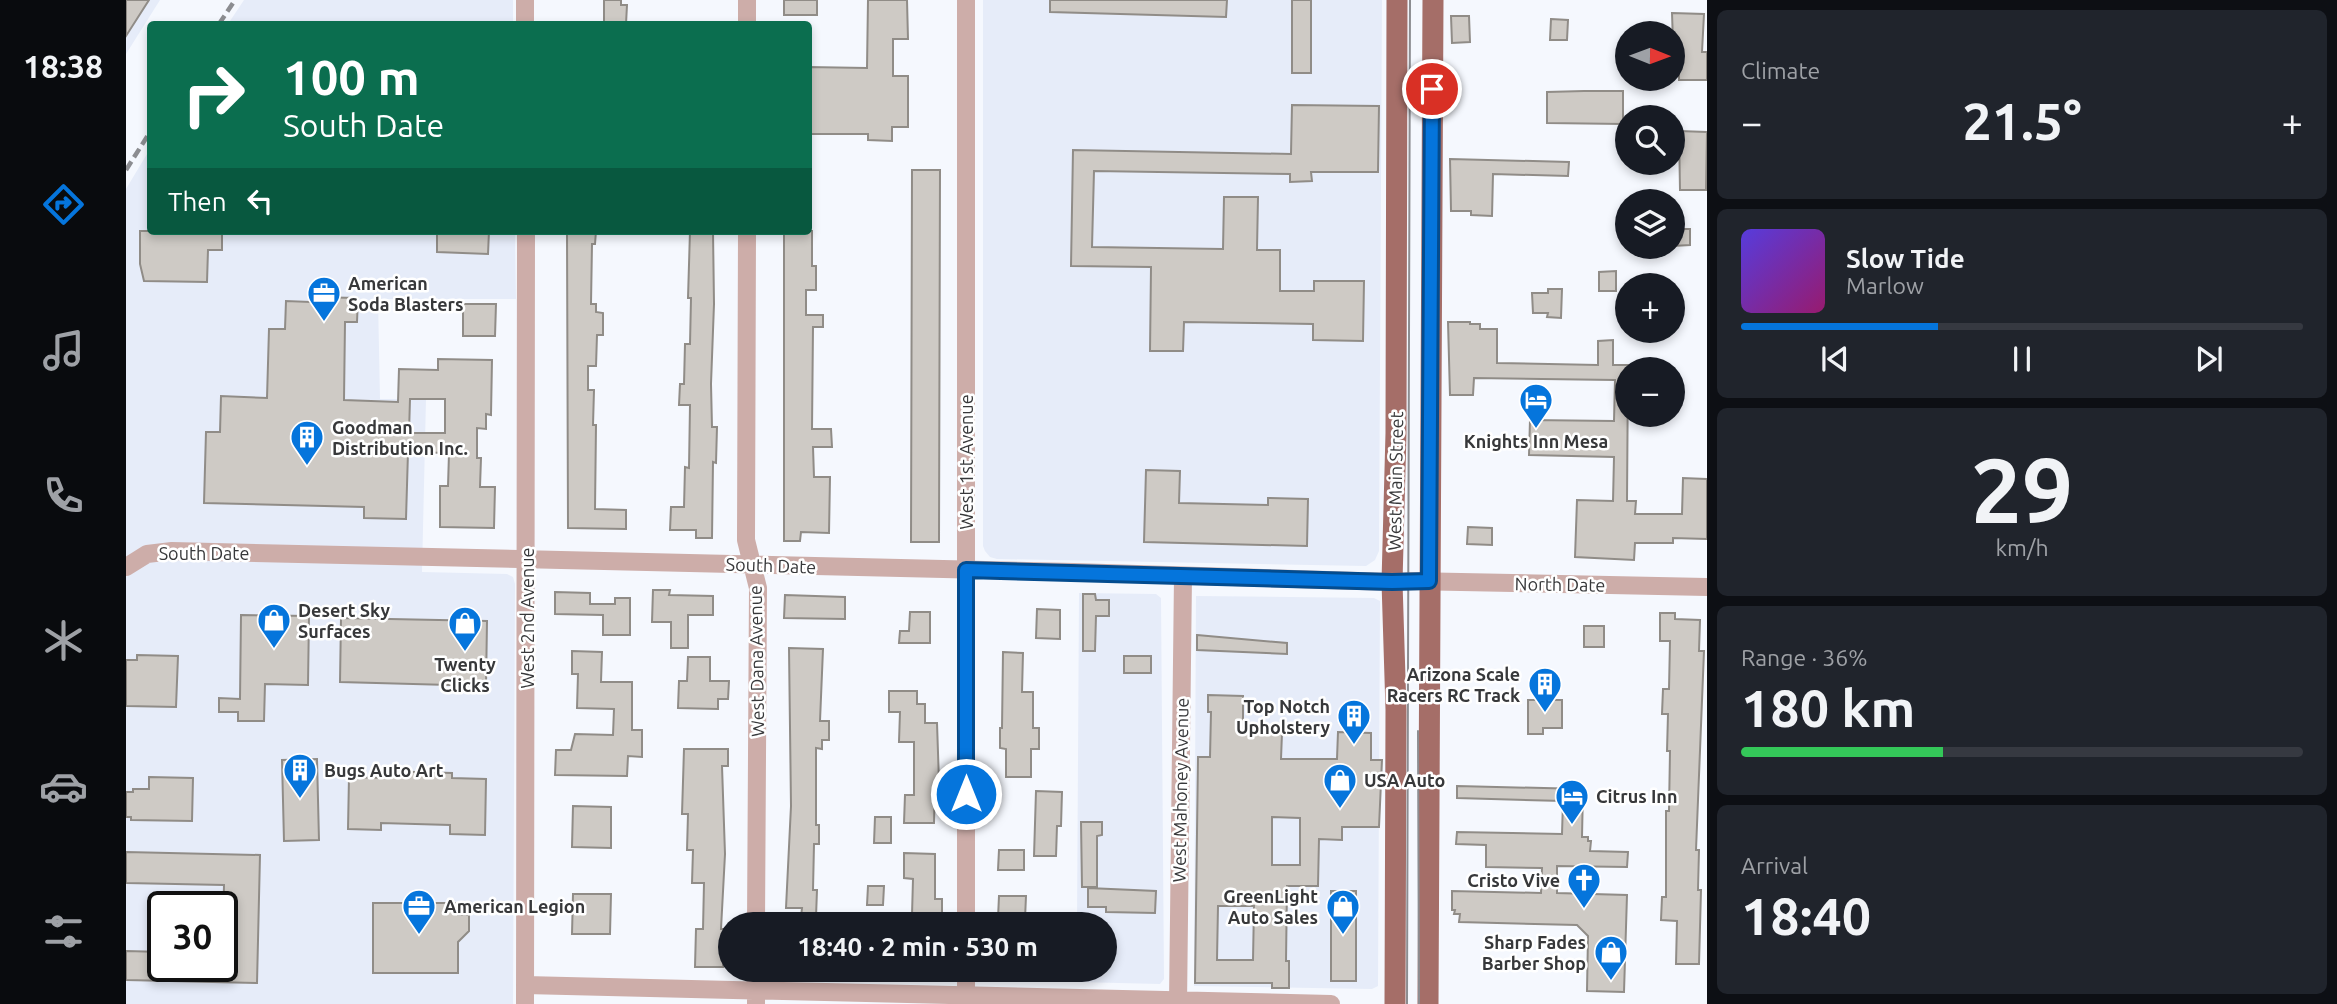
<!DOCTYPE html>
<meta charset="utf-8">
<style>
body{margin:0;font-family:Ubuntu,sans-serif;background:#20242c;color:#f1f3f6;height:100vh;display:flex;flex-direction:column;font-size:26px;white-space:nowrap}
*{box-sizing:border-box;margin:0}
p{font-size:23px;color:#9ea1a6}
.icon{flex:none;width:38px;height:38px;fill:none;stroke:currentColor;stroke-width:2;stroke-linecap:round;stroke-linejoin:round}
.map{position:relative;flex:1;overflow:hidden}
.details{display:flex;flex-direction:column;gap:10px;padding:10px;background:#0d0f14;width:630px}
.details>*{flex:none}
.banner{position:absolute;left:21px;top:21px;width:665px;height:214px;border-radius:7px;box-shadow:0 4px 10px #0003;background:#0b6e4f;color:#fff;overflow:hidden}
.needle{width:46px;rotate:91deg}
.controls{position:absolute;left:1489px;top:21px;display:grid;gap:14px}
.controls a{display:grid;place-items:center;width:70px;height:70px;border-radius:50%;background:#171b24;box-shadow:0 4px 10px #0003;font-size:35px}
.speed{position:absolute;left:21px;top:891px;display:flex;gap:14px;font-size:35px;font-weight:700;text-align:center}
.speed>*{display:grid;place-content:center;width:91px;height:91px;border-radius:50%;background:#171b24;box-shadow:0 4px 10px #0003;line-height:1}
.speed .limit{border:4px solid #111;border-radius:10px;background:#fff;color:#111}
.pin{position:absolute;display:grid;place-items:center;width:60px;height:60px;color:#fff;margin:-30px;border:4px solid #fff;border-radius:50%;box-shadow:0 2px 7px #0007}
.me{position:absolute;width:77px;margin:-38px;rotate:0deg;stroke-linejoin:round;filter:drop-shadow(0 0 5px #0008)}
.turn{display:flex;align-items:center;gap:24px;height:147px;padding:0 21px;font-size:32px}
.turn .icon{width:91px;height:91px;stroke-width:2.5}
.turn b{display:block;font-size:49px;line-height:60px}
.then{display:flex;align-items:center;height:66px;padding:0 21px;background:#0003;gap:14px;font-size:26px}
.big{font-size:52px;font-weight:700;line-height:1.1}
.details .widget{flex:1;display:flex;flex-direction:column;justify-content:center;gap:10px;min-width:0;padding:0 24px;border-radius:10px;background:#20242c}
.details .dial{align-items:center;gap:0}
.dial b{font-size:91px;line-height:1}
.song{display:flex;align-items:center;gap:21px}
.cover{width:84px;height:84px;border-radius:10px;background:linear-gradient(135deg,hsl(250 70% 55%),hsl(320 70% 35%))}
.played{height:7px;border-radius:4px;background:linear-gradient(90deg,#0575dc 35%,#363941 35%)}
.keys{display:flex;justify-content:space-around;direction:ltr}
.heat{display:flex;justify-content:space-between;align-items:center;font-size:38px;direction:ltr}
.charge{height:10px;border-radius:5px;background:linear-gradient(90deg,#34c759 36%,#363941 0)}
.trip{position:absolute;left:592px;top:912px;width:399px;height:70px;border-radius:35px;background:#171b24;box-shadow:0 4px 10px #0003;font-weight:700;line-height:70px;text-align:center}
main{display:flex;flex:1;min-height:0}
.tabs{display:flex;flex-direction:column;width:126px;justify-content:space-around;align-items:center;background:#090b0e;color:#9ea1a6}
.tabs .icon{width:49px;height:49px}
.tabs .current{color:#0575dc}
.tabs b{font-size:32px;color:#f1f3f6}
.map>svg:first-child{display:block}
.built{fill:#e6ecf9;fill-rule:evenodd}
.building{fill:#cecac5;stroke:#908c87;stroke-width:2;fill-rule:evenodd}
.lines{fill:none;stroke-linecap:round;stroke-linejoin:round}
.street{stroke:#cdada9;stroke-width:18}
.primary{stroke:#a56e68;stroke-width:21}
.tram{stroke:#8c8d91;stroke-width:2}
.rail{stroke:#8c8d91;stroke-width:4.5;stroke-dasharray:10 5;stroke-linecap:butt}
.route-casing{stroke:#034c8f;stroke-width:18}
.route{stroke:#0575dc;stroke-width:12}
.labels{text-anchor:middle;dominant-baseline:central;stroke-width:5;stroke-linejoin:round;paint-order:stroke}
.poi-label{font-size:18px;font-weight:bold;fill:#37383a;stroke:#fff;text-anchor:start}
.street-label{font-size:18px;fill:#37383a;stroke:#fff}
</style>
<main>
<nav class="tabs">
<b>18:38</b>
<svg class="icon current" aria-label="directions" viewBox="0 0 24 24"><path d="M12 3l9 9-9 9-9-9zM9 14v-3h6M13 9l2 2-2 2"/></svg>
<svg class="icon" aria-label="music" viewBox="0 0 24 24"><path d="M9 18V5l10-2v13"/><circle cx="6" cy="18" r="3"/><circle cx="16" cy="16" r="3"/></svg>
<svg class="icon" aria-label="phone" viewBox="0 0 24 24"><path d="M5 4h4l2 5-3 2q2 4 5 5l2-3 5 2v4C11 20 4 13 5 4z"/></svg>
<svg class="icon" aria-label="climate" viewBox="0 0 24 24"><path d="M12 3v18M4 7l16 10M4 17L20 7"/></svg>
<svg class="icon" aria-label="car" viewBox="0 0 24 24"><path d="M5 17H2v-5l4-1 3-4h7l3 4 3 1v5h-3M9 17h6M6 11h13"/><circle cx="7" cy="17" r="2"/><circle cx="17" cy="17" r="2"/></svg>
<svg class="icon" aria-label="filters" viewBox="0 0 24 24"><path d="M4 7h16M4 17h16"/><circle cx="9" cy="7" r="2"/><circle cx="15" cy="17" r="2"/></svg>
</nav>
<div class="map">
<svg width="1581" height="1004" viewBox="0 0 1581 1004">
<rect width="100%" height="100%" fill="#f5f8fe"/>
<path class="built" d="M0,0H34L0,54Z
M118,0H387V24H102Z
M857,0H1256L1253,551L1249,560L1240,566L871,559L864,557L859,551L857,546Z
M24,149V231H389L390,299H252L254,399H300L296,572L381,574L387,577L389,584L387,1004H0V189ZM37,906H96V966H37Z
M953,593L1030,594L1035,598L1038,979L1034,984L951,982V970H978V924H951Z
M1070,596L1248,598L1254,601L1252,986L1246,989L1068,986Z"/>
<path class="building" d="M0,0H23L0,36Z
M478,0H495V5H501L500,24H478Z
M658,0H691V15H658Z
M742,0H781L782,39H767V76H782V127H766V141L742,140V134H682V67L741,68Z
M924,0H1101L1100,17L924,12Z
M1166,0H1185V73H1166Z
M1546,13L1578,14L1576,52H1581V80H1553V71H1548Z
M1325,16H1343L1344,42L1326,43Z
M1425,19L1442,20L1441,40H1424Z
M1458,91H1497V124L1421,123V92Z
M1166,105L1253,106L1252,172H1185L1186,181L1164,182V174L968,171L966,247L1097,249L1098,197H1132L1131,250H1154V291H1188V281H1238L1237,341L1187,340V324L1058,322L1057,351H1024L1025,267L945,266L947,150L1165,154Z
M1553,131L1581,132L1580,190H1554Z
M1324,159L1443,162L1442,176L1367,174L1366,216L1345,215V211H1325Z
M786,170H814L813,542H785Z
M1547,229H1564V245L1547,246Z
M14,231H96V250H82L81,282L18,281L14,264Z
M311,231H363L362,254L311,252Z
M441,231H470L469,244H466L465,304H470V312L477,313V335H471L470,366H462V390H468L467,425H470L469,509L500,510V529L442,528Z
M564,231H587L588,304L585,384L586,427H591L590,463L587,462L586,538H570V530H544L545,507H558L559,467L563,468L564,405H553L554,384H558L559,344H564L565,298H562Z
M658,231H686V266H690V290H680V315H697V327H687L686,429H705L706,447H687L688,477H704L703,533L675,532L674,541H658Z
M1490,271V291H1473V272Z
M1422,289H1436L1435,318L1421,317L1422,313H1407L1406,293H1422Z
M184,297L232,298L231,322H219L218,400L272,402L273,369L312,370V359L366,360L365,415L360,414V429L351,428V458H355L354,487H369L368,528L314,527V486H322L323,453L282,452L280,519L238,518V507L78,503L80,432H94L95,396L141,398L143,329H159L160,301L184,302ZM284,399H319V433H283Z
M337,304H370L369,336H337Z
M1322,322H1344V324H1354V329H1371V363L1472,365V341L1487,340V365H1502L1501,501H1510L1509,514H1556L1557,478L1581,479V539L1547,538V543H1509L1508,560L1449,557L1451,500L1487,501L1488,457L1403,455L1404,420L1488,421L1489,380L1348,378L1347,395H1324Z
M1020,470L1054,471L1053,503L1142,505V498L1182,499L1181,546L1018,542Z
M1342,527L1366,528V545L1341,544Z
M527,590H544L543,595L587,596V615H562V648H545V622H526Z
M429,592L464,593V604H489V598H504V635H477V615L429,614Z
M957,594H969L970,600H983V616H970L969,651H957Z
M659,595L719,597V619L658,618Z
M911,609L934,610V639L910,638Z
M784,612H804V643H773L774,631H783Z
M1534,613H1549V619L1574,620L1573,651H1578L1570,850H1573L1572,890H1575L1573,964H1550L1551,921L1535,920L1536,897H1540V811H1543L1544,751H1541L1542,714H1536L1537,689H1543L1544,641H1534Z
M115,615L183,616L182,685L139,684L138,721H112V712H93V698L114,699Z
M215,618L361,621L360,686L214,682Z
M1458,626H1478V647H1458Z
M1071,635L1161,643V654L1071,650Z
M663,648L697,649L694,721H703V740H696V749L690,748V825H693V844H688L687,890H691L690,917H675L676,908H660L665,806Z
M446,651L476,652L475,682H506V730H516V757L502,756L501,776L429,775L430,750H445L449,734L487,735L488,709L451,708L452,674H446Z
M877,652L897,653L896,692H907V728H913V749H905V777H880V749L874,748V728H876Z
M11,655L52,656L50,707L0,706V660H11Z
M998,656H1025V673H998Z
M562,657H584V681H603L602,699H592V709L552,708L553,681H561Z
M763,691H791V704H799V723H811L813,782H809L808,823H778L779,795H788V742H773L774,712H763Z
M1082,695L1117,696V731L1156,733L1155,759H1211L1212,732L1245,733V760H1256L1253,827H1216V840L1193,839L1192,886H1161L1160,961H1163V988H1146V983H1069L1072,757H1084L1085,712H1082ZM1146,817L1174,818V865H1146ZM1092,906H1128L1127,960H1091Z
M1402,700H1436V728H1417V734H1402Z
M558,749H602V766H596L599,854L595,929H598L597,967H569L570,929H577L578,883H566L567,850H561L562,814H556Z
M191,759L193,840L158,841L156,760Z
M256,771L326,773V778L360,779L359,835L324,834V825L255,823V830L222,829L223,777L256,778Z
M23,777L67,778L66,821L5,820V817H0V792H7V789H23Z
M1331,786L1457,789L1456,837H1462V841H1465L1464,851L1502,852L1501,867L1431,866V893L1501,895L1498,992L1461,991L1462,936L1451,925L1333,922L1334,914H1328L1329,910H1326V891L1415,893L1416,868L1360,867V845L1330,844L1331,832L1436,834L1437,801L1331,798Z
M910,791L936,792L935,826H931L930,856H908Z
M447,806L485,807V848L446,847Z
M749,817H765V843H748Z
M955,822H976V835L971,836V887H956Z
M873,850H898V870H872Z
M0,852L134,855L131,983L0,980V951L37,952V966H96L98,885L0,883Z
M778,853L809,854V899H816V915H786L787,879L778,878Z
M742,886H758L757,905H741Z
M962,888L1030,891L1029,913L980,912V907H962Z
M1205,891H1230V981H1205Z
M447,894H485L484,934H446Z
M873,896H900L899,919L872,918Z
M247,903H332V915H343V931L332,942V973H247Z"/>
<g class="lines">
<path class="street" d="M399,0V24
M621,24V0
M621,231L620,540L632,588L630,924
M0,567L21,554L46,551L948,572L1266,582L1283,581L1581,587
M840,924V0
M399,985L1205,1004
M399,1004L400,231
M630,1004V970
M840,1004V970
M1052,1004L1057,576"/>
<path class="primary" d="M1269,1004L1270,710L1266,582L1270,433L1271,0
M1302,1004L1307,0"/>
<path class="tram" d="M1292,731L1293,1004
M1281,1004L1284,0"/>
<path class="rail" d="M93,24L109,0
M0,170L24,132"/>
</g>
<g class="lines">
<defs>
<path id="route" d="M840,794V570L1266,582L1303,581L1306,89"/>
</defs>
<use href="#route" class="route-casing"/>
<use href="#route" class="route"/>
</g>
<defs>
<symbol id="office-pin" viewBox="-11 -11 22 30"><path d="M0 17L-7.5 6A9.5 9.5 0 1 1 7.5 6Z" fill="#0575dc" stroke="#fff"/><path d="M-6-3h4V-5.5h4V-3h4V5H-6ZM-1-4.5V-3h2v-1.5ZM-6 0V1H6V0Z" fill="#fff"/></symbol>
<symbol id="hotel-pin" viewBox="-11 -11 22 30"><path d="M0 17L-7.5 6A9.5 9.5 0 1 1 7.5 6Z" fill="#0575dc" stroke="#fff"/><path d="M-6-4.5h1.5V1H6V5H4.5V3h-9V5H-6ZM-4 0a1.8 1.8 0 1 1 3.6 0ZM.5 0V-2.5h3Q6-2.5 6 0Z" fill="#fff"/></symbol>
<symbol id="building-pin" viewBox="-11 -11 22 30"><path d="M0 17L-7.5 6A9.5 9.5 0 1 1 7.5 6Z" fill="#0575dc" stroke="#fff"/><path d="M-4-6H4V6H1V3H-1V6H-4ZM-2.5-4.3h1.7v1.8h-1.7ZM.8-4.3h1.7v1.8H.8ZM-2.5-1h1.7V.8h-1.7ZM.8-1h1.7V.8H.8Z" fill="#fff"/></symbol>
<symbol id="shop-pin" viewBox="-11 -11 22 30"><path d="M0 17L-7.5 6A9.5 9.5 0 1 1 7.5 6Z" fill="#0575dc" stroke="#fff"/><path d="M-5-2.5h2.3a2.7 3.5 0 0 1 5.4 0H5L5.5 6h-11ZM-1.5-2.5h3a1.5 2.3 0 0 0-3 0Z" fill="#fff"/></symbol>
<symbol id="church-pin" viewBox="-11 -11 22 30"><path d="M0 17L-7.5 6A9.5 9.5 0 1 1 7.5 6Z" fill="#0575dc" stroke="#fff"/><path d="M-1.2-6h2.4v3.5h3.3v2.4h-3.3V6h-2.4V-.1h-3.3v-2.4h3.3Z" fill="#fff"/></symbol>
</defs>
<g fill-rule="evenodd">
<use href="#office-pin" x="179" y="274" width="38" height="52"/>
<use href="#hotel-pin" x="1391" y="381" width="38" height="52"/>
<use href="#building-pin" x="162" y="418" width="38" height="52"/>
<use href="#shop-pin" x="129" y="601" width="38" height="52"/>
<use href="#shop-pin" x="320" y="604" width="38" height="52"/>
<use href="#building-pin" x="1400" y="665" width="38" height="52"/>
<use href="#building-pin" x="1209" y="697" width="38" height="52"/>
<use href="#building-pin" x="155" y="751" width="38" height="52"/>
<use href="#shop-pin" x="1195" y="761" width="38" height="52"/>
<use href="#hotel-pin" x="1427" y="777" width="38" height="52"/>
<use href="#church-pin" x="1439" y="861" width="38" height="52"/>
<use href="#office-pin" x="274" y="887" width="38" height="52"/>
<use href="#shop-pin" x="1198" y="887" width="38" height="52"/>
<use href="#shop-pin" x="1466" y="933" width="38" height="52"/>
</g>
<g class="labels">
<g class="poi-label">
<text x="222" y="283">American<tspan x="222" dy="21">Soda Blasters</tspan></text>
<text x="206" y="427">Goodman<tspan x="206" dy="21">Distribution Inc.</tspan></text>
<text x="1410" y="441" text-anchor="middle">Knights Inn Mesa</text>
<text x="172" y="610">Desert Sky<tspan x="172" dy="21">Surfaces</tspan></text>
<text x="339" y="664" text-anchor="middle">Twenty<tspan x="339" dy="21">Clicks</tspan></text>
<text x="1394" y="674" text-anchor="end">Arizona Scale<tspan x="1394" dy="21">Racers RC Track</tspan></text>
<text x="1204" y="706" text-anchor="end">Top Notch<tspan x="1204" dy="21">Upholstery</tspan></text>
<text x="198" y="770">Bugs Auto Art</text>
<text x="1238" y="780">USA Auto</text>
<text x="1470" y="796">Citrus Inn</text>
<text x="1434" y="880" text-anchor="end">Cristo Vive</text>
<text x="1192" y="896" text-anchor="end">GreenLight<tspan x="1192" dy="21">Auto Sales</tspan></text>
<text x="318" y="906">American Legion</text>
<text x="1460" y="942" text-anchor="end">Sharp Fades<tspan x="1460" dy="21">Barber Shop</tspan></text>
</g>
<g class="street-label">
<text transform="translate(840 462) rotate(-90)">West 1st Avenue</text>
<text transform="translate(1269 481) rotate(-89)">West Main Street</text>
<text x="78" y="553">South Date</text>
<text transform="translate(645 565) rotate(2)">South Date</text>
<text transform="translate(1434 584) rotate(1)">North Date</text>
<text transform="translate(401 618) rotate(-90)">West 2nd Avenue</text>
<text transform="translate(630 661) rotate(-91)">West Dana Avenue</text>
<text transform="translate(1054 790) rotate(-89)">West Mahoney Avenue</text>
</g>
</g>
</svg>
<div class="controls">
<a><svg class="needle" viewBox="-14 -14 28 28"><path d="M0-13l5 13h-10z" fill="#e53935"/><path d="M0 13l5-13h-10z" fill="#9ea1a6"/></svg></a>
<a><svg class="icon" aria-label="search" viewBox="0 0 24 24"><circle cx="10" cy="10" r="6"/><path d="M15 15l6 6"/></svg></a>
<a><svg class="icon" aria-label="layers" viewBox="0 0 24 24"><path d="M12 4l9 5-9 5-9-5zM3 14l9 5 9-5"/></svg></a>
<a>+</a>
<a>−</a>
</div>
<div class="speed"><div class="limit">30</div></div>
<div class="pin" style="left:1306px;top:89px;background:#d93025"><svg class="icon" aria-label="arrive" viewBox="0 0 24 24"><path d="M6 21V4h12l-3 4 3 4H6"/></svg></div>
<svg class="me" style="left:840px;top:794px" viewBox="-20 -20 40 40"><circle r="17" fill="#0575dc" stroke="#fff" stroke-width="3"/><path d="M0-11L8 9 0 5-8 9z" fill="#fff"/></svg>
<div class="trip">18:40 · 2 min · 530 m</div>
<div class="banner">
<div class="turn"><svg class="icon" aria-label="right" viewBox="0 0 24 24"><path d="M7 20v-9h11M14 6l5 5-5 5"/></svg><div><b>100 m</b>South Date</div></div>
<div class="then">Then<svg class="icon" aria-label="left" viewBox="0 0 24 24"><path d="M17 20v-9H6M10 6l-5 5 5 5"/></svg></div>
</div>
</div>
<section class="details">
<div class="widget"><p>Climate</p>
<div class="heat"><a>−</a><b class="big">21.5°</b><a>+</a></div>
</div>
<div class="widget">
<div class="song"><i class="cover"></i><div><b>Slow Tide</b><p>Marlow</p></div></div>
<div class="played"></div>
<div class="keys"><svg class="icon" aria-label="previous" viewBox="0 0 24 24"><path d="M18 5L8 12l10 7zM5 5v14"/></svg><svg class="icon" aria-label="pause" viewBox="0 0 24 24"><path d="M8 5v14M16 5v14"/></svg><svg class="icon" aria-label="next" viewBox="0 0 24 24"><path d="M6 5l10 7-10 7zM19 5v14"/></svg></div>
</div>
<div class="widget dial"><b>29</b><p>km/h</p></div>
<div class="widget"><p>Range · 36%</p><b class="big">180 km</b><div class="charge"></div></div>
<div class="widget"><p>Arrival</p><b class="big">18:40</b></div>
</section>
</main>
